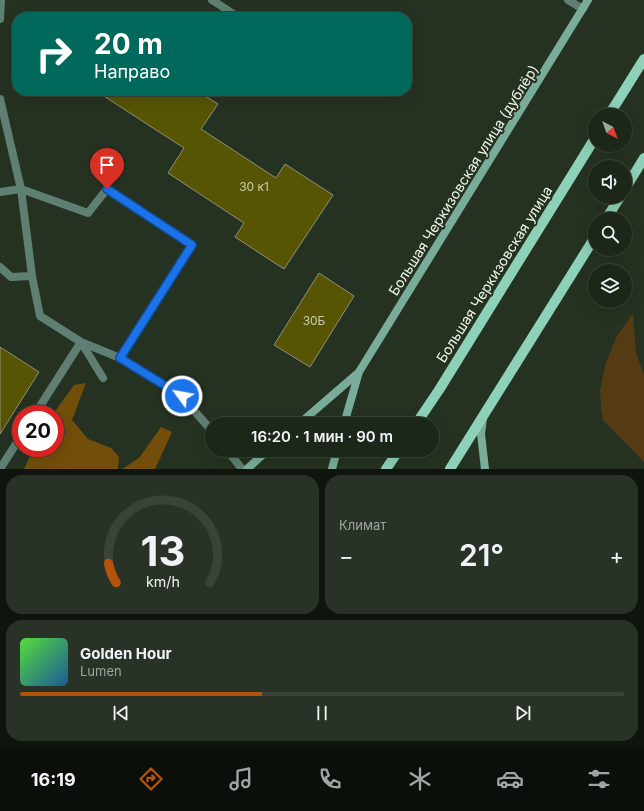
<!DOCTYPE html>
<html lang="ru">
<meta charset="utf-8">
<style>
body{margin:0;font-family:Inter,sans-serif;background:#293226;color:#f1f3f6;height:100vh;display:flex;flex-direction:column;font-size:15px;white-space:nowrap}
*{box-sizing:border-box;margin:0}
p{font-size:13px;color:#a0a5a2}
.icon{flex:none;width:22px;height:22px;fill:none;stroke:currentColor;stroke-width:2;stroke-linecap:round;stroke-linejoin:round}
.map{position:relative;height:469px;overflow:hidden}
.drawer{display:flex;flex-direction:column;gap:6px;padding:6px;background:#0f150e;flex:1}
.drawer>*{flex:none}
.top-card{position:absolute;left:12px;top:12px;width:400px;height:84px;border-radius:16px;box-shadow:0 4px 16px #0002,0 0 0 1px #3a4338;background:#00695c;color:#fff;overflow:hidden}
.needle{width:26px;rotate:139deg}
.tools{position:absolute;left:588px;top:108px;display:grid;gap:8px}
.tools a{display:grid;place-items:center;width:44px;height:44px;border-radius:50%;background:#1c2619;box-shadow:0 4px 16px #0002,0 0 0 1px #3a4338;font-size:20px}
.speed{position:absolute;left:12px;top:405px;display:flex;gap:8px;font-size:20px;font-weight:700;text-align:center}
.speed>*{display:grid;place-content:center;width:52px;height:52px;border-radius:50%;background:#1c2619;box-shadow:0 4px 16px #0002,0 0 0 1px #3a4338;line-height:1}
.speed .limit{border:6px solid #d22;background:#fff;color:#111}
.pin{position:absolute;display:grid;place-items:center;width:34px;height:34px;color:#fff;margin:-41px -17px;border-radius:50% 50% 50% 0;rotate:-45deg;box-shadow:0 0 4px #0007}
.pin .icon{rotate:45deg}
.me{position:absolute;width:44px;margin:-22px;rotate:302deg;stroke-linejoin:round;filter:drop-shadow(0 0 3px #0008)}
.turn{display:flex;align-items:center;gap:14px;height:84px;padding:0 16px;font-size:18px}
.turn .icon{width:52px;height:52px;stroke-width:2.5}
.turn b{display:block;font-size:28px;line-height:34px}
.big{font-size:30px;font-weight:600;line-height:1.1}
.drawer .card{flex:1;display:flex;flex-direction:column;justify-content:center;gap:6px;min-width:0;padding:0 14px;border-radius:16px;background:#293226}
.drawer .dial{align-items:center;gap:0}
.dial svg{height:104px;overflow:visible;fill:none;stroke:#3a4338;stroke-width:7;stroke-linecap:round;text-anchor:middle}
.dial text{fill:#f1f3f6;stroke:none}
.song{display:flex;align-items:center;gap:12px}
.cover{width:48px;height:48px;border-radius:6px;background:linear-gradient(135deg,hsl(110 70% 55%),hsl(210 70% 35%))}
.played{height:4px;border-radius:2px;background:linear-gradient(90deg,#b45309 40%,#3a4338 40%)}
.keys{display:flex;justify-content:space-around;direction:ltr}
.heat{display:flex;justify-content:space-between;align-items:center;font-size:22px;direction:ltr}
.drawer .tiles{flex:1;display:grid;gap:6px;grid-template-columns:1fr 1fr}
.card:last-child{grid-column:span 2}
.trip{position:absolute;left:205px;top:417px;width:234px;height:40px;border-radius:20px;background:#1c2619;box-shadow:0 4px 16px #0002,0 0 0 1px #3a4338;font-weight:600;line-height:40px;text-align:center}
.tabs{display:flex;height:64px;justify-content:space-around;align-items:center;background:#0b0f0a;color:#a0a5a2}
.tabs .icon{width:28px;height:28px}
.tabs .current{color:#b45309}
.tabs b{font-size:18px;color:#f1f3f6}
.map>svg:first-child{display:block}
.green{fill:#543b13}
.forest{fill:#734e0a}
.building{fill:#575404;stroke:#919179}
.lines{fill:none;stroke-linecap:round;stroke-linejoin:round}
.lane{stroke:#5f7f73;stroke-width:8}
.secondary{stroke:#79ad9a;stroke-width:8}
.primary{stroke:#8cd1b8;stroke-width:10}
.route-casing{stroke:#114b97;stroke-width:10}
.route{stroke:#1a73e8;stroke-width:7}
.labels{text-anchor:middle;dominant-baseline:central;stroke-width:4;stroke-linejoin:round;paint-order:stroke}
.number-label{font-size:12px;fill:#c8ceb1}
.street-label{font-size:14px;fill:#edf6eb;stroke:#253221}
</style>
<div class="map">
<svg width="644" height="469" viewBox="0 0 644 469">
<rect width="100%" height="100%" fill="#253221"/>
<path class="green" d="M633,313L636,353L644,375V462L603,420L601,407L600,390L606,362L617,336Z"/>
<path class="forest" d="M86,383L72,420L88,439L111,448L119,457L118,469H24L34,448H55V414H53L74,385Z
M161,427L172,432L155,469H122L139,458Z"/>
<path class="building" d="M96,91H197L218,104L201,129L276,178L285,164L333,195L284,269L235,237L244,223L168,173L184,148Z
M319,273L354,296L310,367L274,345Z
M0,347L39,372L0,434Z"/>
<g class="lines">
<path class="lane" d="M212,0L238,17
M568,0L583,9
M0,19L1,0
M0,99L21,189L32,276L40,316L81,342L120,358L182,397L212,431
M0,192L21,189L88,213L107,189L192,245L120,358
M0,267L11,277L32,276
M35,414L81,342L103,378
M227,450L242,469
M0,469L21,436"/>
<path class="secondary" d="M483,418L481,434L485,469
M299,424L358,373
M344,424L359,372L588,0
M247,469L268,450
M332,469L337,450"/>
<path class="primary" d="M609,115L644,59
M625,189L644,158
M606,219L620,197
M416,424L439,390L595,138
M386,469L399,450
M450,469L595,237"/>
</g>
<g class="lines">
<defs>
<path id="route" d="M107,189L192,245L120,358L182,396"/>
</defs>
<use href="#route" class="route-casing"/>
<use href="#route" class="route"/>
</g>
<g class="labels">
<g class="number-label">
<text x="254" y="186">30 к1</text>
<text x="314" y="320">30Б</text>
</g>
<g class="street-label">
<text transform="translate(463 180) rotate(-58)">Большая Черкизовская улица (дублёр)</text>
<text transform="translate(494 274) rotate(-58)">Большая Черкизовская улица</text>
</g>
</g>
</svg>
<div class="tools">
<a><svg class="needle" viewBox="-14 -14 28 28"><path d="M0-13l5 13h-10z" fill="#e53935"/><path d="M0 13l5-13h-10z" fill="#a0a5a2"/></svg></a>
<a><svg class="icon" aria-label="sound" viewBox="0 0 24 24"><path d="M4 9h4l5-4v14l-5-4H4zM17 9q2 3 0 6"/></svg></a>
<a><svg class="icon" aria-label="search" viewBox="0 0 24 24"><circle cx="10" cy="10" r="6"/><path d="M15 15l6 6"/></svg></a>
<a><svg class="icon" aria-label="layers" viewBox="0 0 24 24"><path d="M12 4l9 5-9 5-9-5zM3 14l9 5 9-5"/></svg></a>
</div>
<div class="speed"><div class="limit">20</div></div>
<div class="pin" style="left:107px;top:189px;background:#d93025"><svg class="icon" aria-label="arrive" viewBox="0 0 24 24"><path d="M6 21V4h12l-3 4 3 4H6"/></svg></div>
<svg class="me" style="left:182px;top:396px" viewBox="-20 -20 40 40"><circle r="17" fill="#1a73e8" stroke="#fff" stroke-width="3"/><path d="M0-11L8 9 0 5-8 9z" fill="#fff"/></svg>
<div class="trip">16:20 · 1 мин · 90 m</div>
<div class="top-card">
<div class="turn"><svg class="icon" aria-label="right" viewBox="0 0 24 24"><path d="M7 20v-9h11M14 6l5 5-5 5"/></svg><div><b>20 m</b>Направо</div></div>
</div>
</div>
<section class="drawer">
<div class="tiles">
<div class="card dial"><svg viewBox="0 0 100 80">
<path d="M14 69A42 42 0 1 1 86 69"/>
<path d="M14 69A42 42 0 0 1 8 54" stroke="#b45309"/>
<text x="50" y="56" font-size="32" font-weight="700">13</text>
<text x="50" y="72" font-size="11">km/h</text>
</svg></div>
<div class="card"><p>Климат</p>
<div class="heat"><a>−</a><b class="big">21°</b><a>+</a></div>
</div>
<div class="card">
<div class="song"><i class="cover"></i><div><b>Golden Hour</b><p>Lumen</p></div></div>
<div class="played"></div>
<div class="keys"><svg class="icon" aria-label="previous" viewBox="0 0 24 24"><path d="M18 5L8 12l10 7zM5 5v14"/></svg><svg class="icon" aria-label="pause" viewBox="0 0 24 24"><path d="M8 5v14M16 5v14"/></svg><svg class="icon" aria-label="next" viewBox="0 0 24 24"><path d="M6 5l10 7-10 7zM19 5v14"/></svg></div>
</div>
</div>
</section>
<nav class="tabs">
<b>16:19</b>
<svg class="icon current" aria-label="directions" viewBox="0 0 24 24"><path d="M12 3l9 9-9 9-9-9zM9 14v-3h6M13 9l2 2-2 2"/></svg>
<svg class="icon" aria-label="music" viewBox="0 0 24 24"><path d="M9 18V5l10-2v13"/><circle cx="6" cy="18" r="3"/><circle cx="16" cy="16" r="3"/></svg>
<svg class="icon" aria-label="phone" viewBox="0 0 24 24"><path d="M5 4h4l2 5-3 2q2 4 5 5l2-3 5 2v4C11 20 4 13 5 4z"/></svg>
<svg class="icon" aria-label="climate" viewBox="0 0 24 24"><path d="M12 3v18M4 7l16 10M4 17L20 7"/></svg>
<svg class="icon" aria-label="car" viewBox="0 0 24 24"><path d="M5 17H2v-5l4-1 3-4h7l3 4 3 1v5h-3M9 17h6M6 11h13"/><circle cx="7" cy="17" r="2"/><circle cx="17" cy="17" r="2"/></svg>
<svg class="icon" aria-label="filters" viewBox="0 0 24 24"><path d="M4 7h16M4 17h16"/><circle cx="9" cy="7" r="2"/><circle cx="15" cy="17" r="2"/></svg>
</nav>
